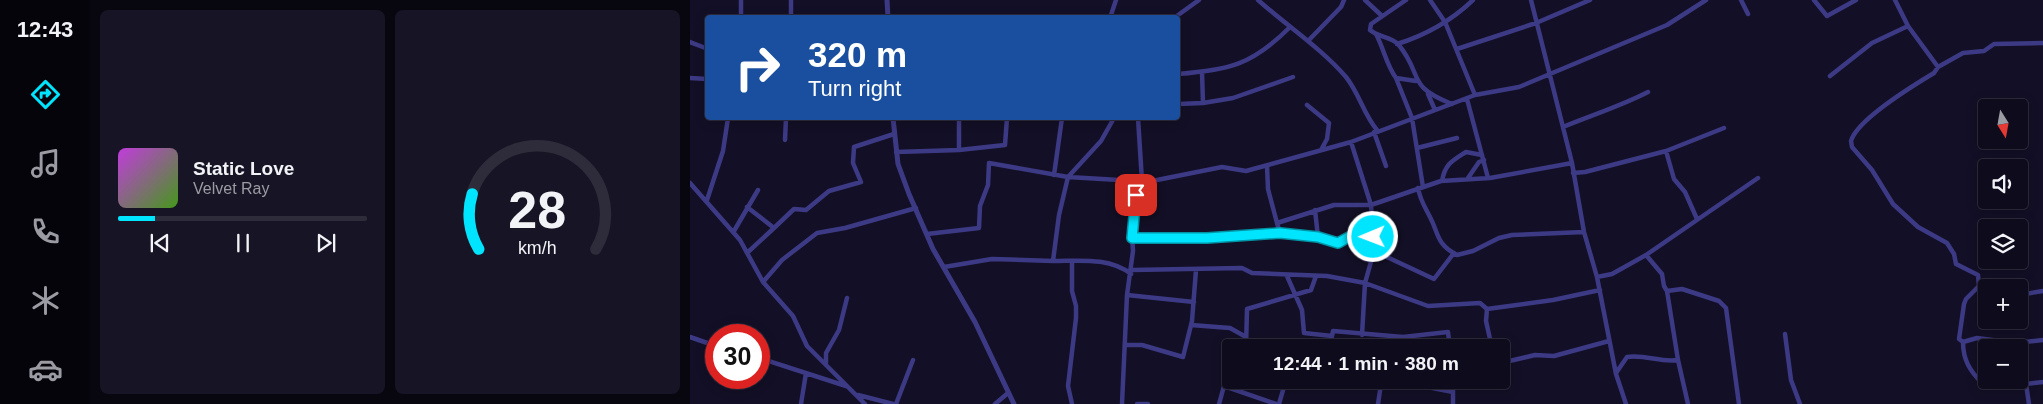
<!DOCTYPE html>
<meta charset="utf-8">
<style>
body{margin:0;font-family:Arial,sans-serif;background:#171425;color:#f1f3f6;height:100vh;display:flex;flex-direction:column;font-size:19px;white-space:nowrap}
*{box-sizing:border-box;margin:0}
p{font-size:16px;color:#9b9ba3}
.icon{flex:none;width:28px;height:28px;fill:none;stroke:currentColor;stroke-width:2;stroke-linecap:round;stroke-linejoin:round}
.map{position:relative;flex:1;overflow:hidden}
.side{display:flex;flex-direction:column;gap:10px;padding:10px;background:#08060f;width:600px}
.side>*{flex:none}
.banner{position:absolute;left:15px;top:15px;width:475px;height:105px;border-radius:5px;box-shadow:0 2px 12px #0003,0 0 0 1px #2e2b3b;background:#1a4fa0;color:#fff;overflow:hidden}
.needle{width:32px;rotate:169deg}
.tools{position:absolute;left:1288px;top:99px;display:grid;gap:10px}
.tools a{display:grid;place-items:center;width:50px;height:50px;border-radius:5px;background:#0e0b1c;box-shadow:0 2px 12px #0003,0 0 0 1px #2e2b3b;font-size:25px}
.speed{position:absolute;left:15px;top:324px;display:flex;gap:10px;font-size:25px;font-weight:700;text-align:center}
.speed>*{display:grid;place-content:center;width:65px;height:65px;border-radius:50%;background:#0e0b1c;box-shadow:0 2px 12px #0003,0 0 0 1px #2e2b3b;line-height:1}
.speed .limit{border:8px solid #d22;background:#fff;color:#111}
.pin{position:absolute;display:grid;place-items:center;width:42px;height:42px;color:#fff;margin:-21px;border-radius:10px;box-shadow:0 2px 8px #0006}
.me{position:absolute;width:55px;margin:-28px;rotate:269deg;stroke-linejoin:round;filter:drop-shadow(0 0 4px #0008)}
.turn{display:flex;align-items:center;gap:18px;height:105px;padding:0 20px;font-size:22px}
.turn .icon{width:65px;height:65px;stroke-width:2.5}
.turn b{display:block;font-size:35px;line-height:42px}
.side .tile{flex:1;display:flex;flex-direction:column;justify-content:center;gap:8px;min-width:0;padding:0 18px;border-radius:8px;background:#171425}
.side .dial{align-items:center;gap:0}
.dial svg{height:130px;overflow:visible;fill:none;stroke:#2e2b3b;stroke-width:7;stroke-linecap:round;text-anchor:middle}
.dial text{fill:#f1f3f6;stroke:none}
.song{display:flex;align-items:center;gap:15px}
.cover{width:60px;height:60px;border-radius:8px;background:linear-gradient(135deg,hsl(290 70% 55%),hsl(100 70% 35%))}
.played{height:5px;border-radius:2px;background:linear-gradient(90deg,#00e5ff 15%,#2e2b3b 15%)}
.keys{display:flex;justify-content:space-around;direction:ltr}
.side .tiles{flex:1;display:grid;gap:10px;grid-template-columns:repeat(2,1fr)}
.trip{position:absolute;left:532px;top:339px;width:288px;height:50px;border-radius:5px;background:#0e0b1c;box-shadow:0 2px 12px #0003,0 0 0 1px #2e2b3b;font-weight:600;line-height:50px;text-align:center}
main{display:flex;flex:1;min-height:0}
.menu{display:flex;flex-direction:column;width:90px;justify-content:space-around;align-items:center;background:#06040b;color:#9b9ba3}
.menu .icon{width:35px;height:35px}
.menu .selected{color:#00e5ff}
.menu b{font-size:22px;color:#f1f3f6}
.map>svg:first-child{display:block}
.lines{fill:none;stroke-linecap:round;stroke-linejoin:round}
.minor{stroke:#3d3a85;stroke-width:4.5}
.tertiary{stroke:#3d3a85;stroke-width:5}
.route-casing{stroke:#0095a6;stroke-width:12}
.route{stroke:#00e5ff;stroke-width:9}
</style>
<main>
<nav class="menu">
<b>12:43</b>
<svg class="icon selected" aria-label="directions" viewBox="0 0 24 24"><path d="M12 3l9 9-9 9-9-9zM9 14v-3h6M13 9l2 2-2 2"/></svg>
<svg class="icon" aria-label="music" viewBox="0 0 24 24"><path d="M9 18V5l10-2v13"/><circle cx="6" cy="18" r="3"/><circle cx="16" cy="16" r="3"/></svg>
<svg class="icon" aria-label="phone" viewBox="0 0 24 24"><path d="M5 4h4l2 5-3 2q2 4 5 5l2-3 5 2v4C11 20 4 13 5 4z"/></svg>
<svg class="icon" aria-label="climate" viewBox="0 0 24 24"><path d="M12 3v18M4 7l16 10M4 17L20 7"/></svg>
<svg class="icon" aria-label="car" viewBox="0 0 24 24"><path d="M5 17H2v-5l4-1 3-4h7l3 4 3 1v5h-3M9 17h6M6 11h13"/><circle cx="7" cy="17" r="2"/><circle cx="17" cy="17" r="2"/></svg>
</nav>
<section class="side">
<div class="tiles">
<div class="tile">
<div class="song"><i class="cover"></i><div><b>Static Love</b><p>Velvet Ray</p></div></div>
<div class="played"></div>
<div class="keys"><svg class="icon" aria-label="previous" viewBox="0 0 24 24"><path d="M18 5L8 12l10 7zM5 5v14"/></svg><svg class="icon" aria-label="pause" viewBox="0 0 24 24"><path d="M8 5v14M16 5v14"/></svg><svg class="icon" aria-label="next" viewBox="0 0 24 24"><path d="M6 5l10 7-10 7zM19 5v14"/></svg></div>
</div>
<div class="tile dial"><svg viewBox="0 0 100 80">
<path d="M14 69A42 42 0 1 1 86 69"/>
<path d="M14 69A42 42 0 0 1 10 35" stroke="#00e5ff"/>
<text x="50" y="56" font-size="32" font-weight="700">28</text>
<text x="50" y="72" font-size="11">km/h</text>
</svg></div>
</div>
</section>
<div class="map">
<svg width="1353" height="404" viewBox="0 0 1353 404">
<rect width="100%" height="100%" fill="#130f26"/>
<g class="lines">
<path class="minor" d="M568,0C596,25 632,49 656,77C669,93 674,115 687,130
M675,0L691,15
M716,0L681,24L680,30C688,37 701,37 708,44C734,75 715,86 762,104
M740,0L755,22L785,95
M841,0L882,163L894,232L907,277L926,374L936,404
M1051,0L1058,14
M1124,0L1137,16L1166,0
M1205,0L1218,26L1248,67
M51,18V0
M101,18V0
M420,18L426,0
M484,18L509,0
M686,34C694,49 696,64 706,78
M618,41L651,7L654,0
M0,42L18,49
M1353,43L1304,44L1294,51L1273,53L1248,67L1244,73C1224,85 1167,120 1161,141L1162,147L1182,170L1203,204L1228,227L1257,243L1264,254L1266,264L1288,275L1289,286L1276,299L1274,304L1269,339L1273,342L1287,338L1325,343L1353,340
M707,44C736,35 761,21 783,0
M767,49L846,23L900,0
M488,74C539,70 562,65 599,28
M1140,76L1182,43L1218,26
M0,78L18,79
M726,81L706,78L722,118L733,187
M738,94L745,110
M777,99L798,178
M513,103L543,98L603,77
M488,104L513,103L512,72
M617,105L639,123L637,139L631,150
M269,118V150
M448,118L452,181
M873,127C902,115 931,106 958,92
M684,132L696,166
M95,140L96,118
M661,142L681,205L684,251L675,283L672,335
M727,148L767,138
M976,151L984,179L995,192L1007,219
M206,152L269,150L315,145L317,118
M577,166L578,189L587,223
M883,173L895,172L976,151L1034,128
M364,175L372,118
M778,178L789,162L794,160
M752,181C755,164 762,161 776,152L792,155
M0,183L50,240L73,282L103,316L117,346L175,404
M728,188C730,200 735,207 740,217C749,234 746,244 767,255L783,251L809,238L822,235L894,232
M17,200L33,151L38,118
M84,228L104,209L116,210L139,191L171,182L163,163L164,147L204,134
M44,231L68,190
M590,233L587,223L644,205H681L751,181L800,178L882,163
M237,234L289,228L290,206L298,185L299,163L378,177L446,181L467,180L532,167L556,171L661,142L785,95L829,87L977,25L1016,0
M442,237L517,238L590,233L628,237L625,210
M628,237L648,243L659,237H683
M684,251L744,279L764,253
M57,253L84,228L57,207
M363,261C390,261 419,257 441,274
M254,267L302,259L363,261L369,215L378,177L411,141L424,118
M442,270L552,268L562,273L637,276L675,283L738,306L790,303L797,309L863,300L910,290
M597,276L612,310L614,333L642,336L643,331L713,337L758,332L760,348
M907,277L922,274L956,255L1068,178
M73,282L92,260L127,233L155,228L226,208
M977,291L992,289L1029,301L1036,308L1049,404
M437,295L504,302
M1329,295L1353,291
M797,309L796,321L802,348
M501,325L540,328L556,337
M1095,334L1101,380L1110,404
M0,337L26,346
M1273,342C1273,360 1280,371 1292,383L1320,386L1353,382
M436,345H452L493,357L502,321L506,270
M556,348L557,309L621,290L626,276
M640,348L642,336
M69,358L156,386
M988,360L998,404
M136,363V353L149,330L157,298
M811,363L845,355L864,356L919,341
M926,373L937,357C955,354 971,363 988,360L977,291L974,286L972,274L956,255
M601,380L632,384L633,380
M1336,384L1339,404
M168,395L203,404
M111,404L116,373
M206,404L223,360
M305,404L318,393
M382,404L378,386L386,318V306L382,291V261
M432,404L437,295L443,251L442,235L447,208L446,181
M447,404H458
M529,404L534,386L586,404
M589,404L596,380
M688,404L691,384L732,386L763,392
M763,404V380"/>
<path class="tertiary" d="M197,0L198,18
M203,118L208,164L219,194L243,249L285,322L324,404"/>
</g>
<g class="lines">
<defs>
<path id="route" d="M446,195L442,238H517L590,233L628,237L648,243L659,237H683"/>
</defs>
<use href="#route" class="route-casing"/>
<use href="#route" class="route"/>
</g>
</svg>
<div class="tools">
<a><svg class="needle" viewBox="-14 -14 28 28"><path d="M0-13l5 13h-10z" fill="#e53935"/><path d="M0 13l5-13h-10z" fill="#9b9ba3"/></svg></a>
<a><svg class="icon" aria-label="sound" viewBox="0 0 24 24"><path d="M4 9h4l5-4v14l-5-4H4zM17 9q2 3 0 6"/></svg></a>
<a><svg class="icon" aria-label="layers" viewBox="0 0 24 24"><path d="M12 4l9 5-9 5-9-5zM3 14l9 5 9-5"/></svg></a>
<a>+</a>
<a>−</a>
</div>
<div class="speed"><div class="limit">30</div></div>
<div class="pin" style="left:446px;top:195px;background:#d93025"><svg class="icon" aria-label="arrive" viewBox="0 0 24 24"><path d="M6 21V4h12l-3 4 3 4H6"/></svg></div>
<svg class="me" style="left:683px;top:237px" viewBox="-20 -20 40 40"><circle r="17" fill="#00e5ff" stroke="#fff" stroke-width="3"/><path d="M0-11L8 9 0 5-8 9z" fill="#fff"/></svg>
<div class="trip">12:44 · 1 min · 380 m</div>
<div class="banner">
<div class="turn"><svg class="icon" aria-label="right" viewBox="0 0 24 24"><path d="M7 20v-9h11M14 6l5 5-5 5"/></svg><div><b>320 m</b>Turn right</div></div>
</div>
</div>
</main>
